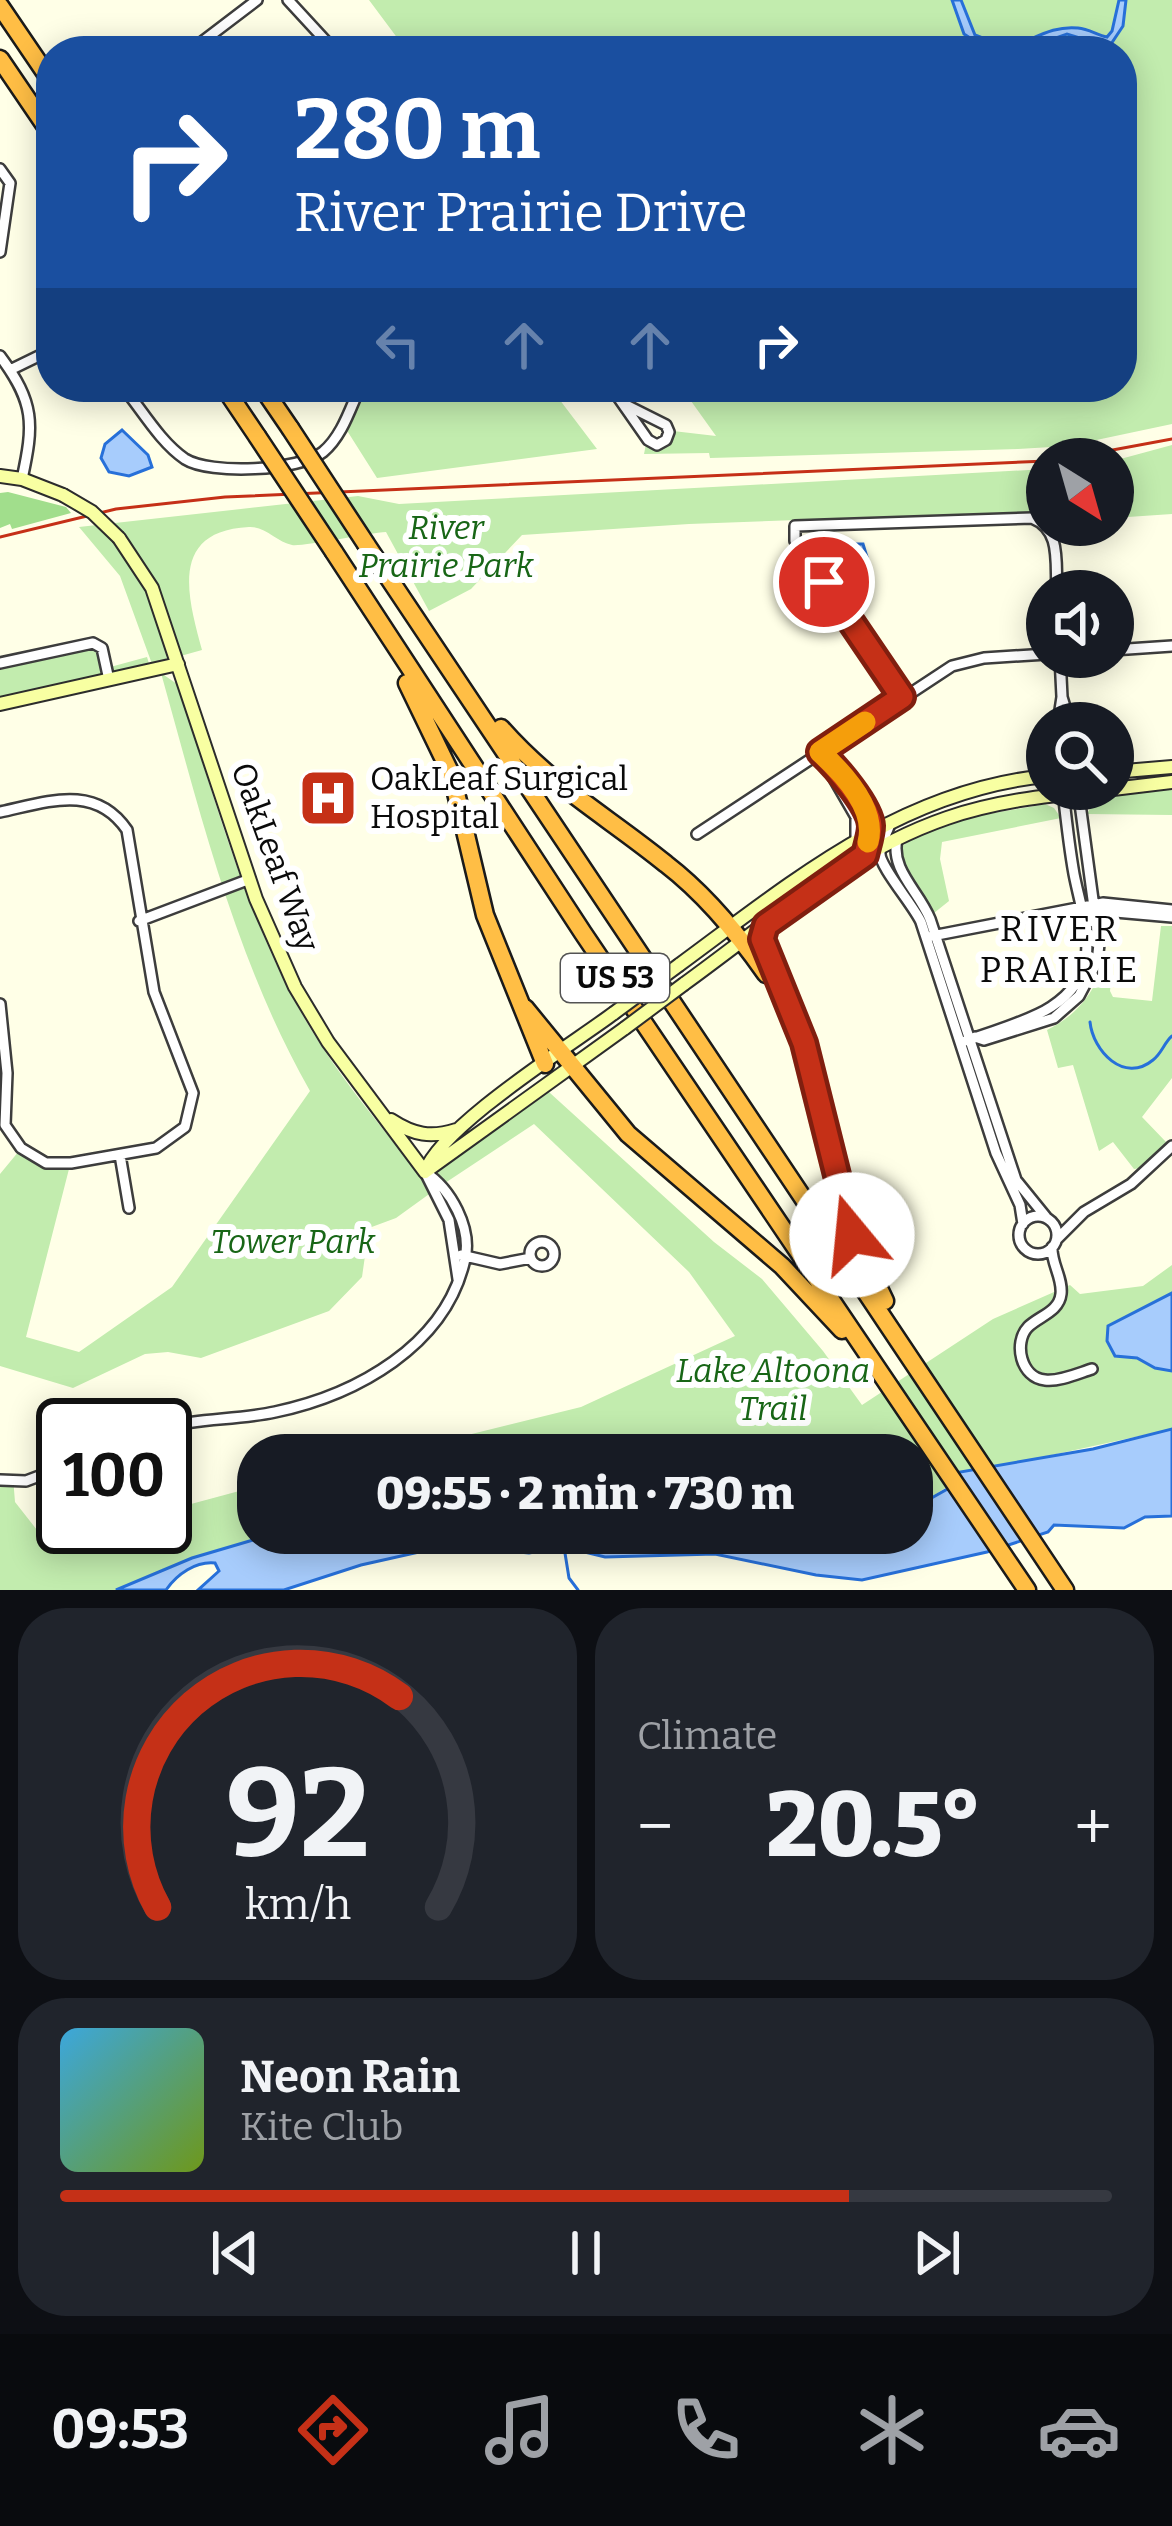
<!DOCTYPE html>
<meta charset="utf-8">
<style>
body{margin:0;font-family:Bitter,serif;background:#20242c;color:#f1f3f6;height:100vh;display:flex;flex-direction:column;font-size:45px;white-space:nowrap}
*{box-sizing:border-box;margin:0}
p{font-size:39px;color:#9ea1a6}
.icon{flex:none;width:66px;height:66px;fill:none;stroke:currentColor;stroke-width:2;stroke-linecap:round;stroke-linejoin:round}
.map{position:relative;height:1590px;overflow:hidden}
.panel{display:flex;flex-direction:column;gap:18px;padding:18px;background:#0d0f14;flex:1}
.panel>*{flex:none}
.banner{position:absolute;left:36px;top:36px;width:1101px;height:366px;border-radius:48px;box-shadow:0 6px 30px #0003;background:#1a4fa0;color:#fff;overflow:hidden}
.needle{width:78px;rotate:143deg}
.tools{position:absolute;left:1026px;top:438px;display:grid;gap:24px}
.tools a{display:grid;place-items:center;width:108px;height:108px;border-radius:50%;background:#171b24;box-shadow:0 6px 30px #0003;font-size:60px}
.speed{position:absolute;left:36px;top:1398px;display:flex;gap:24px;font-size:60px;font-weight:700;text-align:center}
.speed>*{display:grid;place-content:center;width:156px;height:156px;border-radius:50%;background:#171b24;box-shadow:0 6px 30px #0003;line-height:1}
.speed .limit{border:6px solid #111;border-radius:18px;background:#fff;color:#111}
.pin{position:absolute;display:grid;place-items:center;width:102px;height:102px;color:#fff;margin:-51px;border:6px solid #fff;border-radius:50%;box-shadow:0 3px 12px #0007}
.me{position:absolute;width:132px;margin:-66px;rotate:343deg;stroke-linejoin:round;filter:drop-shadow(0 0 9px #0008)}
.turn{display:flex;align-items:center;gap:42px;height:252px;padding:0 60px;font-size:54px}
.turn .icon{width:156px;height:156px;stroke-width:2.5}
.turn b{display:block;font-size:84px;line-height:102px}
.lanes{display:flex;align-items:center;height:114px;padding:0 60px;background:#0003;justify-content:center;gap:60px;direction:ltr}
.lanes .off{opacity:.35}
.big{font-size:90px;font-weight:800;line-height:1.1}
.panel .card{flex:1;display:flex;flex-direction:column;justify-content:center;gap:18px;min-width:0;padding:0 42px;border-radius:48px;background:#20242c}
.panel .dial{align-items:center;gap:0}
.dial svg{height:312px;overflow:visible;fill:none;stroke:#363941;stroke-width:7;stroke-linecap:round;text-anchor:middle}
.dial text{fill:#f1f3f6;stroke:none}
.song{display:flex;align-items:center;gap:36px}
.cover{width:144px;height:144px;border-radius:18px;background:linear-gradient(135deg,hsl(200 70% 55%),hsl(80 70% 35%))}
.played{height:12px;border-radius:6px;background:linear-gradient(90deg,#c53017 75%,#363941 75%)}
.keys{display:flex;justify-content:space-around;direction:ltr}
.heat{display:flex;justify-content:space-between;align-items:center;font-size:66px;direction:ltr}
.panel .tiles{flex:1;display:grid;gap:18px;grid-template-columns:1fr 1fr}
.card:last-child{grid-column:span 2}
.trip{position:absolute;left:237px;top:1434px;width:696px;height:120px;border-radius:48px;background:#171b24;box-shadow:0 6px 30px #0003;font-weight:800;line-height:120px;text-align:center}
.tab-bar{display:flex;height:192px;justify-content:space-around;align-items:center;background:#090b0e;color:#9ea1a6}
.tab-bar .icon{width:84px;height:84px}
.tab-bar .selected{color:#c53017}
.tab-bar b{font-size:54px;color:#f1f3f6}
.map>svg:first-child{display:block}
.green{fill:#c2ecae}
.forest{fill:#a1de8c}
.water{fill:#a7ccfc;stroke:#2770d9;stroke-width:3}
.lines{fill:none;stroke-linecap:round;stroke-linejoin:round}
.stream{stroke:#2770d9;stroke-width:3}
.street-casing{stroke:#3d3d3d;stroke-width:14}
.secondary-casing{stroke:#2c2c2c;stroke-width:16}
.highway-casing{stroke:#1b1b1b;stroke-width:21}
.street{stroke:#fff;stroke-width:9}
.secondary{stroke:#f8ffa2;stroke-width:12}
.highway{stroke:#ffbe45;stroke-width:16}
.rail{stroke:#c53017;stroke-width:3}
.secondary-bridge-casing{stroke:#2c2c2c;stroke-width:16;stroke-linecap:butt}
.highway-bridge-casing{stroke:#1b1b1b;stroke-width:21;stroke-linecap:butt}
.secondary-bridge{stroke:#f8ffa2;stroke-width:12}
.highway-bridge{stroke:#ffbe45;stroke-width:16}
.route-casing{stroke:#801f0f;stroke-width:30}
.route{stroke:#c53017;stroke-width:21}
.slow{stroke:#f59e0b;stroke-width:21}
.labels{text-anchor:middle;dominant-baseline:central;stroke-width:12;stroke-linejoin:round;paint-order:stroke}
.shield{fill:#fff;stroke:#545454;stroke-width:3}
.shield-label{font-size:30px;font-weight:bold;fill:#0a0a0a}
.park-label{font-size:33px;font-style:italic;fill:#186616;stroke:#fff}
.poi-label{font-size:33px;fill:#0a0a0a;stroke:#fff;text-anchor:start}
.street-label{font-size:33px;fill:#0a0a0a;stroke:#fff}
.neighbourhood-label{font-size:36px;letter-spacing:3px;fill:#0a0a0a;stroke:#fff}
</style>
<div class="map">
<svg width="1172" height="1590" viewBox="0 0 1172 1590">
<rect width="100%" height="100%" fill="#ffffe7"/>
<path class="green" d="M369,0H1172V424L1068,446L1018,449L710,458L709,453L644,454L646,444L656,448L673,431L716,436L681,387H1122V51H407Z
M366,387H394L409,396L416,387H550L597,449L377,478L346,429Z
M1172,445V514L1113,518V461Z
M1047,469V511L689,524L522,535L471,589L429,611L386,532C369,533 301,547 292,545C277,542 265,526 249,527C168,531 188,598 202,650L152,664L120,576L79,527L358,496L399,504Z
M91,646L99,652L103,669L147,657L151,670L0,707V666Z
M161,673L177,684C215,797 246,918 306,1021C341,1081 390,1136 432,1192L396,1218L369,1228L362,1277L329,1311L201,1358L168,1352L145,1354L73,1388L0,1366V1174L19,1151L36,1165L69,1169L26,1337L79,1352L172,1287L310,1091C236,961 201,816 161,673Z
M1172,788V815L1087,814L1096,798Z
M1045,804L1054,808L1061,818L942,842L940,859L949,901L934,913L900,863V848C937,816 998,814 1045,804Z
M1161,926H1172V1078L1142,1117L1167,1143L1142,1168L1134,1169L1113,1142L1099,1151L1073,1065L1058,1068L1047,1030C1081,1013 1098,988 1107,951L1114,953L1110,991L1113,997L1152,1001Z
M539,1083L714,1242L762,1279L823,1351L862,1405L993,1319L1070,1285L1080,1294L1143,1286L1172,1265V1429L969,1473L912,1509V1455H387L581,1407L735,1336L689,1272L534,1124L442,1185L425,1162Z
M0,1476L13,1477L15,1502L48,1544L109,1527H165V1511L258,1486V1533H277L192,1558L116,1590H0Z"/>
<path class="forest" d="M8,492L66,507L71,513L12,529L10,524L0,528V493Z"/>
<path class="water" d="M952,0H961L975,35L1008,48C1032,41 1051,25 1078,28C1089,29 1097,35 1107,37L1112,31L1119,0H1126L1123,26L1109,47L1067,34L1019,51H990L964,34Z
M122,430L148,455L152,467L129,476L109,472L101,458L105,444Z
M822,544H863L871,570L864,581L852,587L835,573L821,552Z
M1172,1293V1371L1155,1368L1137,1358L1115,1356L1107,1341L1108,1326Z
M1172,1429V1516L1145,1517L1124,1528L1054,1525L1048,1532L987,1552L862,1580L816,1575L715,1554L605,1557L564,1547L529,1553L477,1548L419,1552L361,1565L284,1590H198L219,1571L215,1563C196,1561 177,1574 166,1590H116L192,1558L277,1533H912V1509L949,1488L960,1472L1093,1449Z"/>
<g class="lines">
<path class="stream" d="M1090,1022C1093,1051 1124,1084 1153,1060C1162,1053 1164,1043 1172,1036
M564,1547L569,1578L578,1590"/>
<defs>
<path id="street" d="M288,0L335,51
M190,51L257,0
M0,169L10,183L0,252
M0,356C35,403 34,424 22,479
M10,370L51,350
M123,387C142,410 160,442 185,459C210,475 300,471 323,452C342,436 350,409 360,387
M611,387L648,440L657,445L666,440L669,432L666,425L624,404
M1113,650L1172,646
M0,663L93,643L102,648L109,680
M902,697L795,541V526L1032,518C1062,530 1055,563 1057,591
M1062,697L1070,723
M1058,723L1062,697L1060,657
M820,752C835,766 870,805 871,826C871,835 867,846 865,855
M822,758L856,817V838
M0,812C47,802 95,783 127,830L154,992L193,1093L185,1127L156,1148L71,1163H46L21,1148L5,1125L7,1073L0,1004
M890,824C887,833 880,844 880,853C879,866 914,906 921,922L996,1153L1020,1205L1023,1224
M697,834L952,666L984,658L1047,654
M897,839C890,870 919,891 930,919L1016,1180L1046,1217
M1099,906L1104,911L1172,917
M139,921L250,879
M932,936L1103,903L1172,910
M975,1037L984,1040L1054,1018L1079,996L1097,962L1099,944L1078,789
M965,1041C987,1034 1033,1019 1051,1007C1106,971 1084,925 1074,874C1069,846 1066,818 1063,791
M120,1155L129,1208
M427,1176L449,1220L458,1279
M1019 1235a19 19 0 1 1 38 0a19 19 0 1 1-38 0Z
M1057,1239L1084,1212L1131,1184L1172,1146
M530 1254a12 12 0 1 1 24 0a12 12 0 1 1-24 0Z
M1052,1247C1051,1263 1063,1278 1061,1294C1059,1312 1039,1316 1028,1327C1013,1343 1021,1378 1045,1380C1059,1382 1079,1373 1092,1369
M461,1255L500,1264L531,1258
M165,1427C201,1418 238,1420 275,1412C356,1395 446,1346 465,1259C472,1228 451,1189 425,1172
M0,1480L26,1481L63,1467"/>
<path id="secondary" d="M0,476L22,479L63,495
M119,538L152,588L256,899L295,987L328,1042L425,1172
M0,704L178,664
M1113,772L1172,767
M1113,789L1172,782
M679,965C793,881 901,790 1047,776
M684,984C767,924 848,852 947,818C999,800 1054,795 1109,789
M391,1120C414,1135 431,1138 456,1130
M425,1172C441,1126 571,1045 614,1013
M425,1172L625,1028"/>
<path id="highway" d="M0,6L51,81
M0,59L51,134
M224,387L257,436
M262,387L290,428
M366,544L1065,1590
M334,552L583,933L1027,1590
M407,683L452,776L485,915L545,1064
M501,728C553,787 607,816 666,864C705,894 738,934 766,974
M766,925L762,945L804,1043L845,1217L885,1301
M525,1008L628,1134L782,1266L842,1330"/>
</defs>
<use href="#street" class="street-casing"/>
<use href="#secondary" class="secondary-casing"/>
<use href="#highway" class="highway-casing"/>
<use href="#street" class="street"/>
<use href="#secondary" class="secondary"/>
<use href="#highway" class="highway"/>
<path class="rail" d="M1064,459L1172,439
M0,537L116,509L225,497L1047,461"/>
<defs>
<path id="secondary-bridge" d="M63,495L92,512L119,538
M614,1013L679,965
M625,1028L684,984"/>
<path id="highway-bridge" d="M290,428L366,544
M257,436L334,552"/>
</defs>
<use href="#secondary-bridge" class="secondary-bridge-casing"/>
<use href="#highway-bridge" class="highway-bridge-casing"/>
<use href="#secondary-bridge" class="secondary-bridge"/>
<use href="#highway-bridge" class="highway-bridge"/>
</g>
<g class="lines">
<defs>
<path id="route" d="M824,582L902,697L820,752C835,766 870,806 871,826C871,835 867,846 865,855L766,925L762,939L804,1043L852,1235"/>
</defs>
<use href="#route" class="route-casing"/>
<use href="#route" class="route"/>
<path class="slow" d="M865,722L820,752C843,773 877,809 868,842"/>
</g>
<defs>
<symbol id="hospital-square" viewBox="-11 -11 22 22"><rect x="-9" y="-9" width="18" height="18" rx="4" fill="#c53017" stroke="#fff"/><path d="M-5-5h3v3.5h4V-5h3V5h-3V1.5h-4V5h-3Z" fill="#fff"/></symbol>
</defs>
<g fill-rule="evenodd">
<use href="#hospital-square" x="295" y="765" width="66" height="66"/>
</g>
<g class="labels">
<rect class="shield" x="561" y="954" width="108" height="48" rx="9"/>
<g class="shield-label">
<text x="615" y="978">US 53</text>
</g>
<g class="park-label">
<text x="446" y="528">River<tspan x="446" dy="38">Prairie Park</tspan></text>
<text x="293" y="1242">Tower Park</text>
<text x="773" y="1371">Lake Altoona<tspan x="773" dy="38">Trail</tspan></text>
</g>
<g class="poi-label">
<text x="370" y="779">OakLeaf Surgical<tspan x="370" dy="38">Hospital</tspan></text>
</g>
<g class="street-label">
<text transform="translate(275 857) rotate(70)">OakLeaf Way</text>
</g>
<g class="neighbourhood-label">
<text x="1060" y="929">RIVER<tspan x="1060" dy="41">PRAIRIE</tspan></text>
</g>
</g>
</svg>
<div class="tools">
<a><svg class="needle" viewBox="-14 -14 28 28"><path d="M0-13l5 13h-10z" fill="#e53935"/><path d="M0 13l5-13h-10z" fill="#9ea1a6"/></svg></a>
<a><svg class="icon" aria-label="sound" viewBox="0 0 24 24"><path d="M4 9h4l5-4v14l-5-4H4zM17 9q2 3 0 6"/></svg></a>
<a><svg class="icon" aria-label="search" viewBox="0 0 24 24"><circle cx="10" cy="10" r="6"/><path d="M15 15l6 6"/></svg></a>
</div>
<div class="speed"><div class="limit">100</div></div>
<div class="pin" style="left:824px;top:582px;background:#d93025"><svg class="icon" aria-label="arrive" viewBox="0 0 24 24"><path d="M6 21V4h12l-3 4 3 4H6"/></svg></div>
<svg class="me" style="left:852px;top:1235px" viewBox="-20 -20 40 40"><circle r="19" fill="#fff"/><path d="M0-13L10 11 0 6-10 11z" fill="#c53017"/></svg>
<div class="trip">09:55 · 2 min · 730 m</div>
<div class="banner">
<div class="turn"><svg class="icon" aria-label="right" viewBox="0 0 24 24"><path d="M7 20v-9h11M14 6l5 5-5 5"/></svg><div><b>280 m</b>River Prairie Drive</div></div>
<div class="lanes"><svg class="icon off" aria-label="left" viewBox="0 0 24 24"><path d="M17 20v-9H6M10 6l-5 5 5 5"/></svg><svg class="icon off" aria-label="ahead" viewBox="0 0 24 24"><path d="M12 20V5M6 11l6-6 6 6"/></svg><svg class="icon off" aria-label="ahead" viewBox="0 0 24 24"><path d="M12 20V5M6 11l6-6 6 6"/></svg><svg class="icon" aria-label="right" viewBox="0 0 24 24"><path d="M7 20v-9h11M14 6l5 5-5 5"/></svg></div>
</div>
</div>
<section class="panel">
<div class="tiles">
<div class="card dial"><svg viewBox="0 0 100 80">
<path d="M14 69A42 42 0 1 1 86 69"/>
<path d="M14 69A42 42 0 0 1 76 15" stroke="#c53017"/>
<text x="50" y="56" font-size="32" font-weight="700">92</text>
<text x="50" y="72" font-size="11">km/h</text>
</svg></div>
<div class="card"><p>Climate</p>
<div class="heat"><a>−</a><b class="big">20.5°</b><a>+</a></div>
</div>
<div class="card">
<div class="song"><i class="cover"></i><div><b>Neon Rain</b><p>Kite Club</p></div></div>
<div class="played"></div>
<div class="keys"><svg class="icon" aria-label="previous" viewBox="0 0 24 24"><path d="M18 5L8 12l10 7zM5 5v14"/></svg><svg class="icon" aria-label="pause" viewBox="0 0 24 24"><path d="M8 5v14M16 5v14"/></svg><svg class="icon" aria-label="next" viewBox="0 0 24 24"><path d="M6 5l10 7-10 7zM19 5v14"/></svg></div>
</div>
</div>
</section>
<nav class="tab-bar">
<b>09:53</b>
<svg class="icon selected" aria-label="directions" viewBox="0 0 24 24"><path d="M12 3l9 9-9 9-9-9zM9 14v-3h6M13 9l2 2-2 2"/></svg>
<svg class="icon" aria-label="music" viewBox="0 0 24 24"><path d="M9 18V5l10-2v13"/><circle cx="6" cy="18" r="3"/><circle cx="16" cy="16" r="3"/></svg>
<svg class="icon" aria-label="phone" viewBox="0 0 24 24"><path d="M5 4h4l2 5-3 2q2 4 5 5l2-3 5 2v4C11 20 4 13 5 4z"/></svg>
<svg class="icon" aria-label="climate" viewBox="0 0 24 24"><path d="M12 3v18M4 7l16 10M4 17L20 7"/></svg>
<svg class="icon" aria-label="car" viewBox="0 0 24 24"><path d="M5 17H2v-5l4-1 3-4h7l3 4 3 1v5h-3M9 17h6M6 11h13"/><circle cx="7" cy="17" r="2"/><circle cx="17" cy="17" r="2"/></svg>
</nav>
